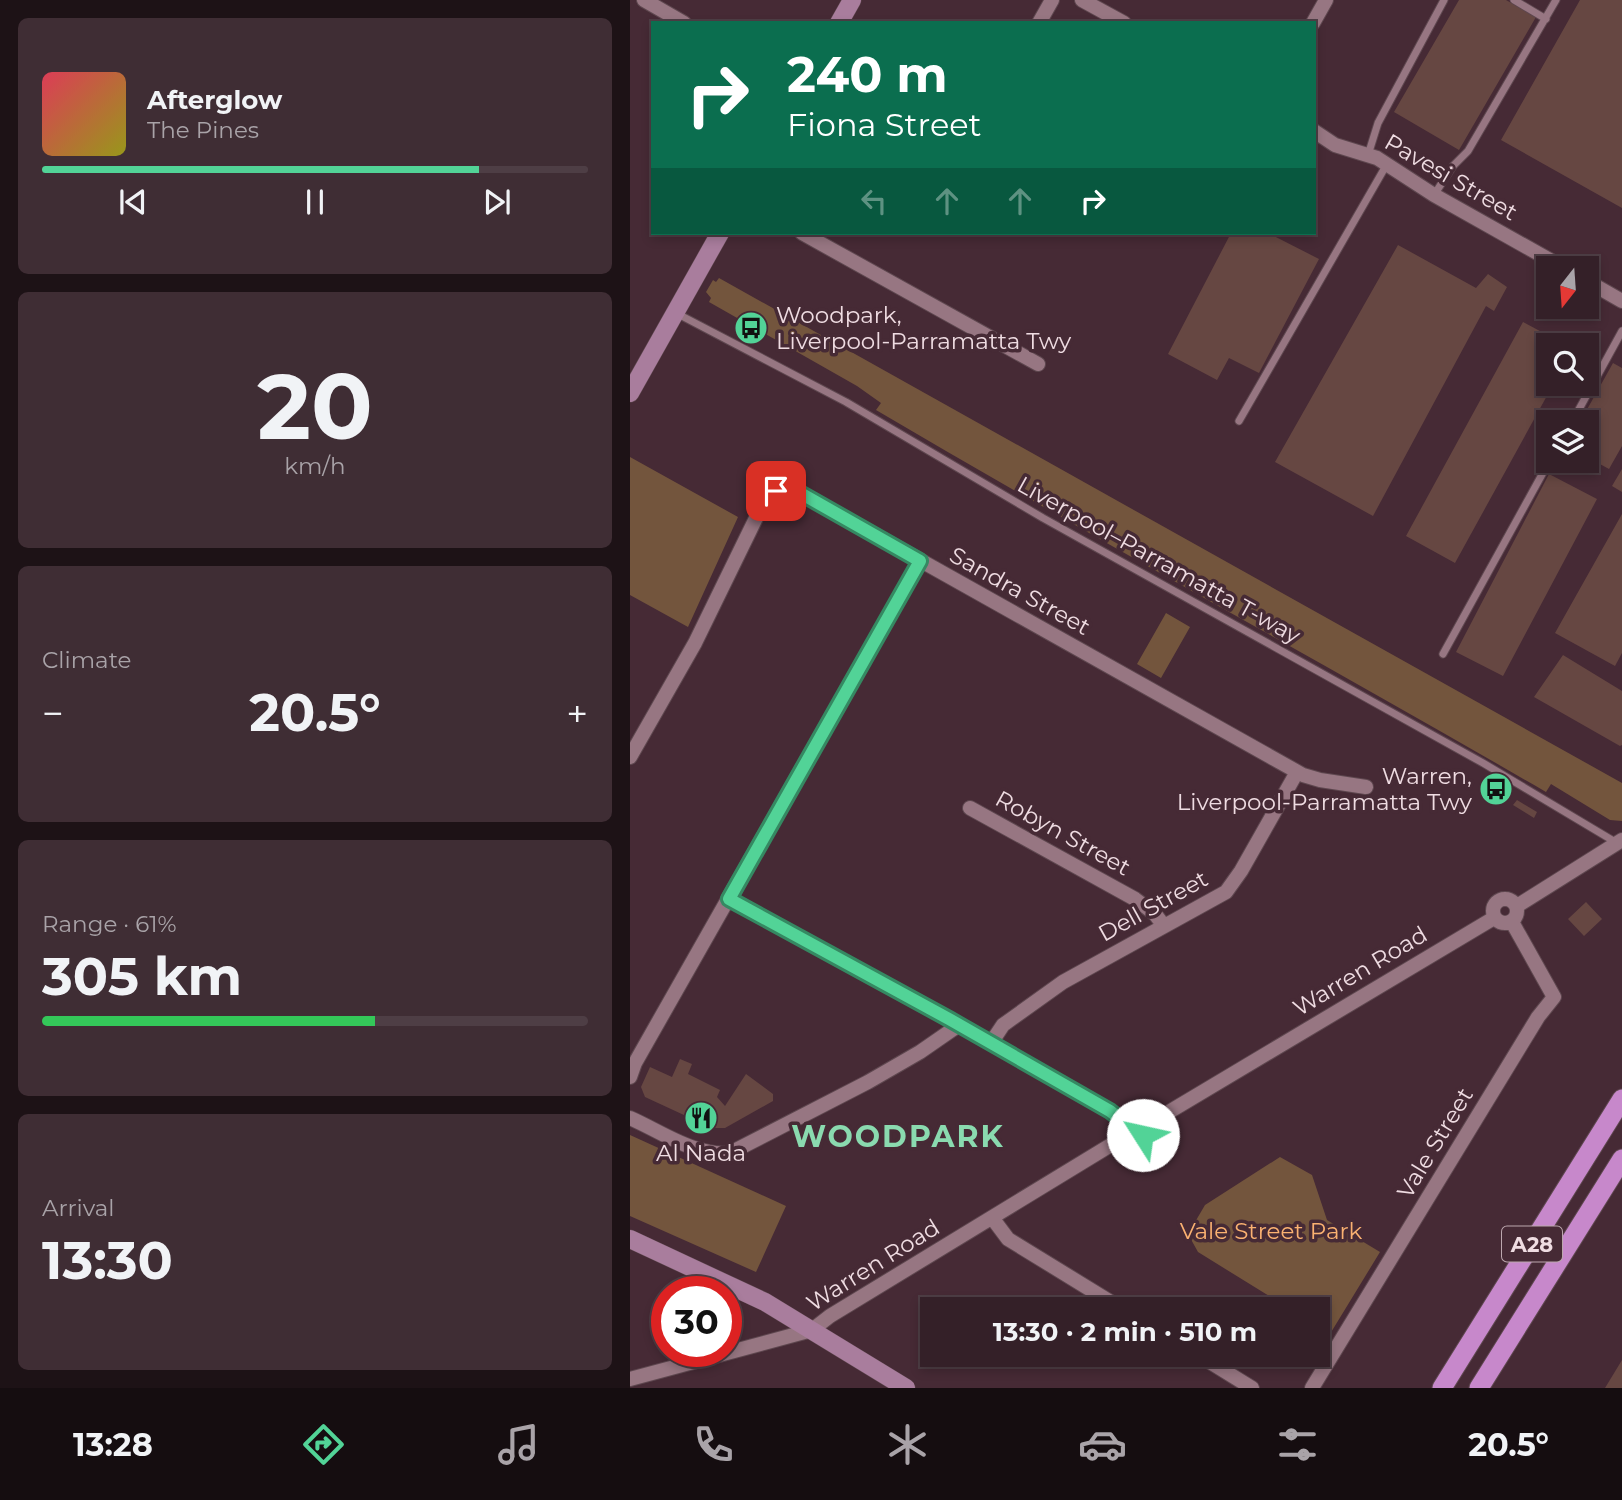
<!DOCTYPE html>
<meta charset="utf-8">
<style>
body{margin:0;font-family:Montserrat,sans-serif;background:#3f2d34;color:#f1f3f6;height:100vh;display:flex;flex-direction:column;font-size:26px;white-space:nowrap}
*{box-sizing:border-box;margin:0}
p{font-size:23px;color:#a9a3a8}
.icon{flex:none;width:38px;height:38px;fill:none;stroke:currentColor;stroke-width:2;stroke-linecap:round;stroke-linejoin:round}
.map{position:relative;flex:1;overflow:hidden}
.sheet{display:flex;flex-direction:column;gap:18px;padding:18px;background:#1d1216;width:630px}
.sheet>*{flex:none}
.banner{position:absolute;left:21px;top:21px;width:665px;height:214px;border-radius:0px;box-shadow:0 4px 10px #0003,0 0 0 2px #4e3e45;background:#0b6e4f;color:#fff;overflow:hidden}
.needle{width:46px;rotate:197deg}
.fabs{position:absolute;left:906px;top:256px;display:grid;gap:14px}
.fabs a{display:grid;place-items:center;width:63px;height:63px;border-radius:0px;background:#342028;box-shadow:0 4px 10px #0003,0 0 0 2px #4e3e45;font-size:35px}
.speed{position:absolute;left:21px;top:1276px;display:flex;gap:14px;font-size:35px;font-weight:700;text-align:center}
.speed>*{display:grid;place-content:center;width:91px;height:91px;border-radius:50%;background:#342028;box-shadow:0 4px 10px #0003,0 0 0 2px #4e3e45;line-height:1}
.speed .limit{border:10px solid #d22;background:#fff;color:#111}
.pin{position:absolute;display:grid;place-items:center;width:60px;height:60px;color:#fff;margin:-30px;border-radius:14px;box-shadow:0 4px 10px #0006}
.me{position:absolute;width:77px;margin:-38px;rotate:305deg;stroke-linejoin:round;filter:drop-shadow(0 0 5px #0008)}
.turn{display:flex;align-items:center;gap:24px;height:147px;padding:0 21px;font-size:32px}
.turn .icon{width:91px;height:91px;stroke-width:2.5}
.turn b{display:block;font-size:49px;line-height:60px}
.lanes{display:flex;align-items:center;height:66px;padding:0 21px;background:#0003;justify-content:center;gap:35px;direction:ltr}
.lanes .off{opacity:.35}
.big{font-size:52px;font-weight:700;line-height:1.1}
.sheet .widget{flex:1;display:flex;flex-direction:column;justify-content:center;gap:10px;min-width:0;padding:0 24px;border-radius:10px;background:#3f2d34}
.sheet .dial{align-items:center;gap:0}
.dial b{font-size:91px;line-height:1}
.song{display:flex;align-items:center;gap:21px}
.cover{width:84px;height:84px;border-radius:10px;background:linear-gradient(135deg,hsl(350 70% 55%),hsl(60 70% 35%))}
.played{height:7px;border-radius:4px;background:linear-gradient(90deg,#52d397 80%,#4e3e45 80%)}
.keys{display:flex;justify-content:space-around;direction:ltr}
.heat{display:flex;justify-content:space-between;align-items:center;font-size:38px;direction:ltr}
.charge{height:10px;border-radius:5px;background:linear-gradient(90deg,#34c759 61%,#4e3e45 0)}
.trip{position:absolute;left:290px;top:1297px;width:410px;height:70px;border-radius:0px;background:#342028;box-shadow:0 4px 10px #0003,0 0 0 2px #4e3e45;font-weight:700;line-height:70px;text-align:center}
.tabs{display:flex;height:112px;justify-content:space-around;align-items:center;background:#150d10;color:#a9a3a8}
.tabs .icon{width:49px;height:49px}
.tabs .active{color:#52d397}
.tabs b{font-size:32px;color:#f1f3f6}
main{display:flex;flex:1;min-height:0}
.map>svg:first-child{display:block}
.green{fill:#73553d}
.building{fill:#664742}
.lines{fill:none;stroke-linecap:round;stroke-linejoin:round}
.service-casing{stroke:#5e474f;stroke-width:9}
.minor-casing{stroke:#5e474f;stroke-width:16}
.secondary-casing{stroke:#5e474f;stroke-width:19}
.trunk-casing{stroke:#5e474f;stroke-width:21}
.service{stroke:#977682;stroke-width:7}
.minor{stroke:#977682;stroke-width:14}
.secondary{stroke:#a97d9d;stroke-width:18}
.trunk{stroke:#c788cb;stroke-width:19}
.route-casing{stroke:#358962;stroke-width:18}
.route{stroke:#52d397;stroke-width:12}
.labels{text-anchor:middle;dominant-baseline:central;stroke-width:7;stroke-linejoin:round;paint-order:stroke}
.shield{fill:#462a35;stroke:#bca7ae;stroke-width:2}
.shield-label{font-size:21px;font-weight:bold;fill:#efdce2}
.street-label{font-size:23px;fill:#efdce2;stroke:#462a35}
.poi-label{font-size:23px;fill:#efdce2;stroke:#462a35;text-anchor:start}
.park-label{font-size:23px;fill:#fab171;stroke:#462a35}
.district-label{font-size:30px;font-weight:bold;letter-spacing:2px;fill:#8adaaf;stroke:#462a35}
</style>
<main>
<section class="sheet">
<div class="widget">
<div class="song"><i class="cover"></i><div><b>Afterglow</b><p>The Pines</p></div></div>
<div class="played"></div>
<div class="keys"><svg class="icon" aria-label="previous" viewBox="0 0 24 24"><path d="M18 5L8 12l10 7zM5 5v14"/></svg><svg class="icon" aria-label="pause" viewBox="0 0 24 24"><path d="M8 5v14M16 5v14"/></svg><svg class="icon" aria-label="next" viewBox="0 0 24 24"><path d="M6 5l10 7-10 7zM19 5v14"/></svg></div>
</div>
<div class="widget dial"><b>20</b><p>km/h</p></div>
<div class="widget"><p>Climate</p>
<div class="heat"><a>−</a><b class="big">20.5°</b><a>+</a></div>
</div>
<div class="widget"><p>Range · 61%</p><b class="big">305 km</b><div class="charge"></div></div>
<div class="widget"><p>Arrival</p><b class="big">13:30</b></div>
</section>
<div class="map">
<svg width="992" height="1388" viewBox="0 0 992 1388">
<rect width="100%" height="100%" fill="#462a35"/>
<path class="green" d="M89,278L992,783V821L980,820L921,784L916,792C694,663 468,541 246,410L251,403L227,386L79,302L81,298L76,292L83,280L86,282Z
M0,457L108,517L58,627L0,595Z
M536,613L560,627L531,678L507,664Z
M0,1135L156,1206L126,1272L0,1216Z
M650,1157L682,1175L697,1220L750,1252L700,1334L688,1326V1309H660L568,1252L558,1234L575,1205Z"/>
<path class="building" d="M829,0H876L906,17L829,150L764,112Z
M950,0H992V208L871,140Z
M601,233H638L689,259L629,373L599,358L587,380L538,354Z
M768,245L846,288L858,274L877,287L864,311L856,306L743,516L645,462Z
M893,322L936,345H919V383H924L825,563L776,536Z
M983,363L992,368V446L979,469L957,457V422H950Z
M992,469V492L982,486Z
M919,474L967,499L873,676L826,652Z
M992,514V653L985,666L925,633Z
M933,655L992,691V745L990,746L904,697Z
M887,800L907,812L904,818L883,805Z
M956,902L972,919L954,936L938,919Z
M50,1059L62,1064L58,1074L90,1090L87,1097L95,1106L116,1074L143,1094V1101L95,1128H82L15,1097L11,1087L20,1067L42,1077Z
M992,1360V1388H975Z"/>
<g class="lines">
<defs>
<path id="service" d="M884,0L916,19
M738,155L748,123L814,0
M804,195L823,166L838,151L926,0
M46,313L216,402L413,518L853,763L987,843
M609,421L757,164
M942,422L992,331
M813,654L920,460"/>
<path id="minor" d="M14,0L54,23
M452,0L494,23
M409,23L422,0
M683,23L696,0
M684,131L705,145L747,158L804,195L934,268
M172,233L408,364
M957,281L992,301
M0,757L65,643L127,516C139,495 148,483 172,494L673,775L690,780L736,787
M340,808L505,899L525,914L534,926
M863 911a12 12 0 1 1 24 0a12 12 0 1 1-24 0Z
M99,899L319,1019L480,1111L494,1122
M887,906L992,840
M361,1043L373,1025L433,982L596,892L611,871L667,772
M0,1077L5,1063L290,561
M0,1118C30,1131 66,1157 100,1153L238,1082L290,1052L329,1025
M487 1134a13 13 0 1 1 26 0a13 13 0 1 1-26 0Z
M512,1128L864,918
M363,1219L378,1239L492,1309
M567,1354L622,1388
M0,1379L182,1330L200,1316L489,1140
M682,1388L908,1017L924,997L882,922"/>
<path id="secondary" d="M209,23L222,0
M0,393L90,233
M0,1239L135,1302L276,1388"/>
<path id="trunk" d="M812,1388L992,1099
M849,1388L992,1159"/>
</defs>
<use href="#service" class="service-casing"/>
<use href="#minor" class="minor-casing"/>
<use href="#secondary" class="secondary-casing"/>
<use href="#trunk" class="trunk-casing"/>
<use href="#service" class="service"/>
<use href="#minor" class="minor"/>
<use href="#secondary" class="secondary"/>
<use href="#trunk" class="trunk"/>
</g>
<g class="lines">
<defs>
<path id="route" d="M146,491L163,490L172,494L290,561L99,899L319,1019L480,1111L494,1122C505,1119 512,1124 513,1135"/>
</defs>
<use href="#route" class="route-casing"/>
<use href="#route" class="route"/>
</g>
<defs>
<symbol id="bus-disc" viewBox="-11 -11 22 22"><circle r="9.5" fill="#52d397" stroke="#462a35"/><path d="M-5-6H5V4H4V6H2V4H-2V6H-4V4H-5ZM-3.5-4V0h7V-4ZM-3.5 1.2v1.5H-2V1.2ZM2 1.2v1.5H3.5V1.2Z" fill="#111"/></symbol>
<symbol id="restaurant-disc" viewBox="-11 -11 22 22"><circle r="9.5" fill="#52d397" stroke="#462a35"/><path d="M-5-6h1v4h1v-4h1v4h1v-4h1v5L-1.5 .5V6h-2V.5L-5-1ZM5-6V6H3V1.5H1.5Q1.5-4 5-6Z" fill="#111"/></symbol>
</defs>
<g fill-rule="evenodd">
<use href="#bus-disc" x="102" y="309" width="38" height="38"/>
<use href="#bus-disc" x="847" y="770" width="38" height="38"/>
<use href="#restaurant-disc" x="52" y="1099" width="38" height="38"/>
</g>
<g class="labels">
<rect class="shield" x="872" y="1226.5" width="60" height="35" rx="5"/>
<g class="shield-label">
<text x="902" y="1244">A28</text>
</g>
<g class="street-label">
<text transform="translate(821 177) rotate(30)">Pavesi Street</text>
<text transform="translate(529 560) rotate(29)">Liverpool–Parramatta T-way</text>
<text transform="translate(390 591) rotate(29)">Sandra Street</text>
<text transform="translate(433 833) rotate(29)">Robyn Street</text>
<text transform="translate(523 906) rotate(-29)">Dell Street</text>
<text transform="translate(730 971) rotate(-31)">Warren Road</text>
<text transform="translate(805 1143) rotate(-59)">Vale Street</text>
<text transform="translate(243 1265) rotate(-32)">Warren Road</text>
</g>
<g class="poi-label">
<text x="146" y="315">Woodpark,<tspan x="146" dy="26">Liverpool-Parramatta Twy</tspan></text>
<text x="842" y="776" text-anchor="end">Warren,<tspan x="842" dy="26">Liverpool-Parramatta Twy</tspan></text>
<text x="71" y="1153" text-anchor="middle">Al Nada</text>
</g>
<g class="park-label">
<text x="641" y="1231">Vale Street Park</text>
</g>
<g class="district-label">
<text x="268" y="1136">WOODPARK</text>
</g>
</g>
</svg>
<div class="fabs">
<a><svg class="needle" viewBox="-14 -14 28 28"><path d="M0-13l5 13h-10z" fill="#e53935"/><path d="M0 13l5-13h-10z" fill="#a9a3a8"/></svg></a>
<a><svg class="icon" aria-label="search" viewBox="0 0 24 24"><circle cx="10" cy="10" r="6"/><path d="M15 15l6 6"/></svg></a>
<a><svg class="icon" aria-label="layers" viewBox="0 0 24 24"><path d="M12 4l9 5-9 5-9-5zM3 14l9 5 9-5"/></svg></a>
</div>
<div class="speed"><div class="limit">30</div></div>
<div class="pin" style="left:146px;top:491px;background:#d93025"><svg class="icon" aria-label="arrive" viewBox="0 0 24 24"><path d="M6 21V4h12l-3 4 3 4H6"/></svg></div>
<svg class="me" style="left:513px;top:1135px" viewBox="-20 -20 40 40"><circle r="19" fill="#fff"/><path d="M0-13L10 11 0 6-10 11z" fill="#52d397"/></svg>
<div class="trip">13:30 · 2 min · 510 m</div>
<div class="banner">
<div class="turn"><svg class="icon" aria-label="right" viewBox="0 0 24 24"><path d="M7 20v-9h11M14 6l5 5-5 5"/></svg><div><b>240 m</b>Fiona Street</div></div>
<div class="lanes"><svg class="icon off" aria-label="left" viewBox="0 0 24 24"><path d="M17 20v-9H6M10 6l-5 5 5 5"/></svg><svg class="icon off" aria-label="ahead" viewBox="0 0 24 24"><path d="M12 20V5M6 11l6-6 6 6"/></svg><svg class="icon off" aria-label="ahead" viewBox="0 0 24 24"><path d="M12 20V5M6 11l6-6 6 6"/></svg><svg class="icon" aria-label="right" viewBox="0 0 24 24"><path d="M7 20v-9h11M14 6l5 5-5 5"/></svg></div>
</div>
</div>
</main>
<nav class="tabs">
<b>13:28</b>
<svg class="icon active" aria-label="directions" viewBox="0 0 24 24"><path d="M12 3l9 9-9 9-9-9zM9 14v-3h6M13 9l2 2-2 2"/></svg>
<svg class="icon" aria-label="music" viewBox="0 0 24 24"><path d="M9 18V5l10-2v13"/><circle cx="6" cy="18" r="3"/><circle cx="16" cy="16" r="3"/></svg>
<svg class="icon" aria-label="phone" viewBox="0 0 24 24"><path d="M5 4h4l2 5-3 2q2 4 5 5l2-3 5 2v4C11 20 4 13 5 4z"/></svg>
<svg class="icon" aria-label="climate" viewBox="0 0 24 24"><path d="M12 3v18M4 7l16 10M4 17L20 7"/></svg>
<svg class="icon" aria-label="car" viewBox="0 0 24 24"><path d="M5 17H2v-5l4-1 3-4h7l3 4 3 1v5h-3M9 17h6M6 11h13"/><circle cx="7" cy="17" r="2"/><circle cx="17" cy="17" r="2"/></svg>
<svg class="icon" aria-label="filters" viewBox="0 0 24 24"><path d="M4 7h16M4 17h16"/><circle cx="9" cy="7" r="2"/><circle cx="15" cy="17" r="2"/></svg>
<b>20.5°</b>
</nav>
